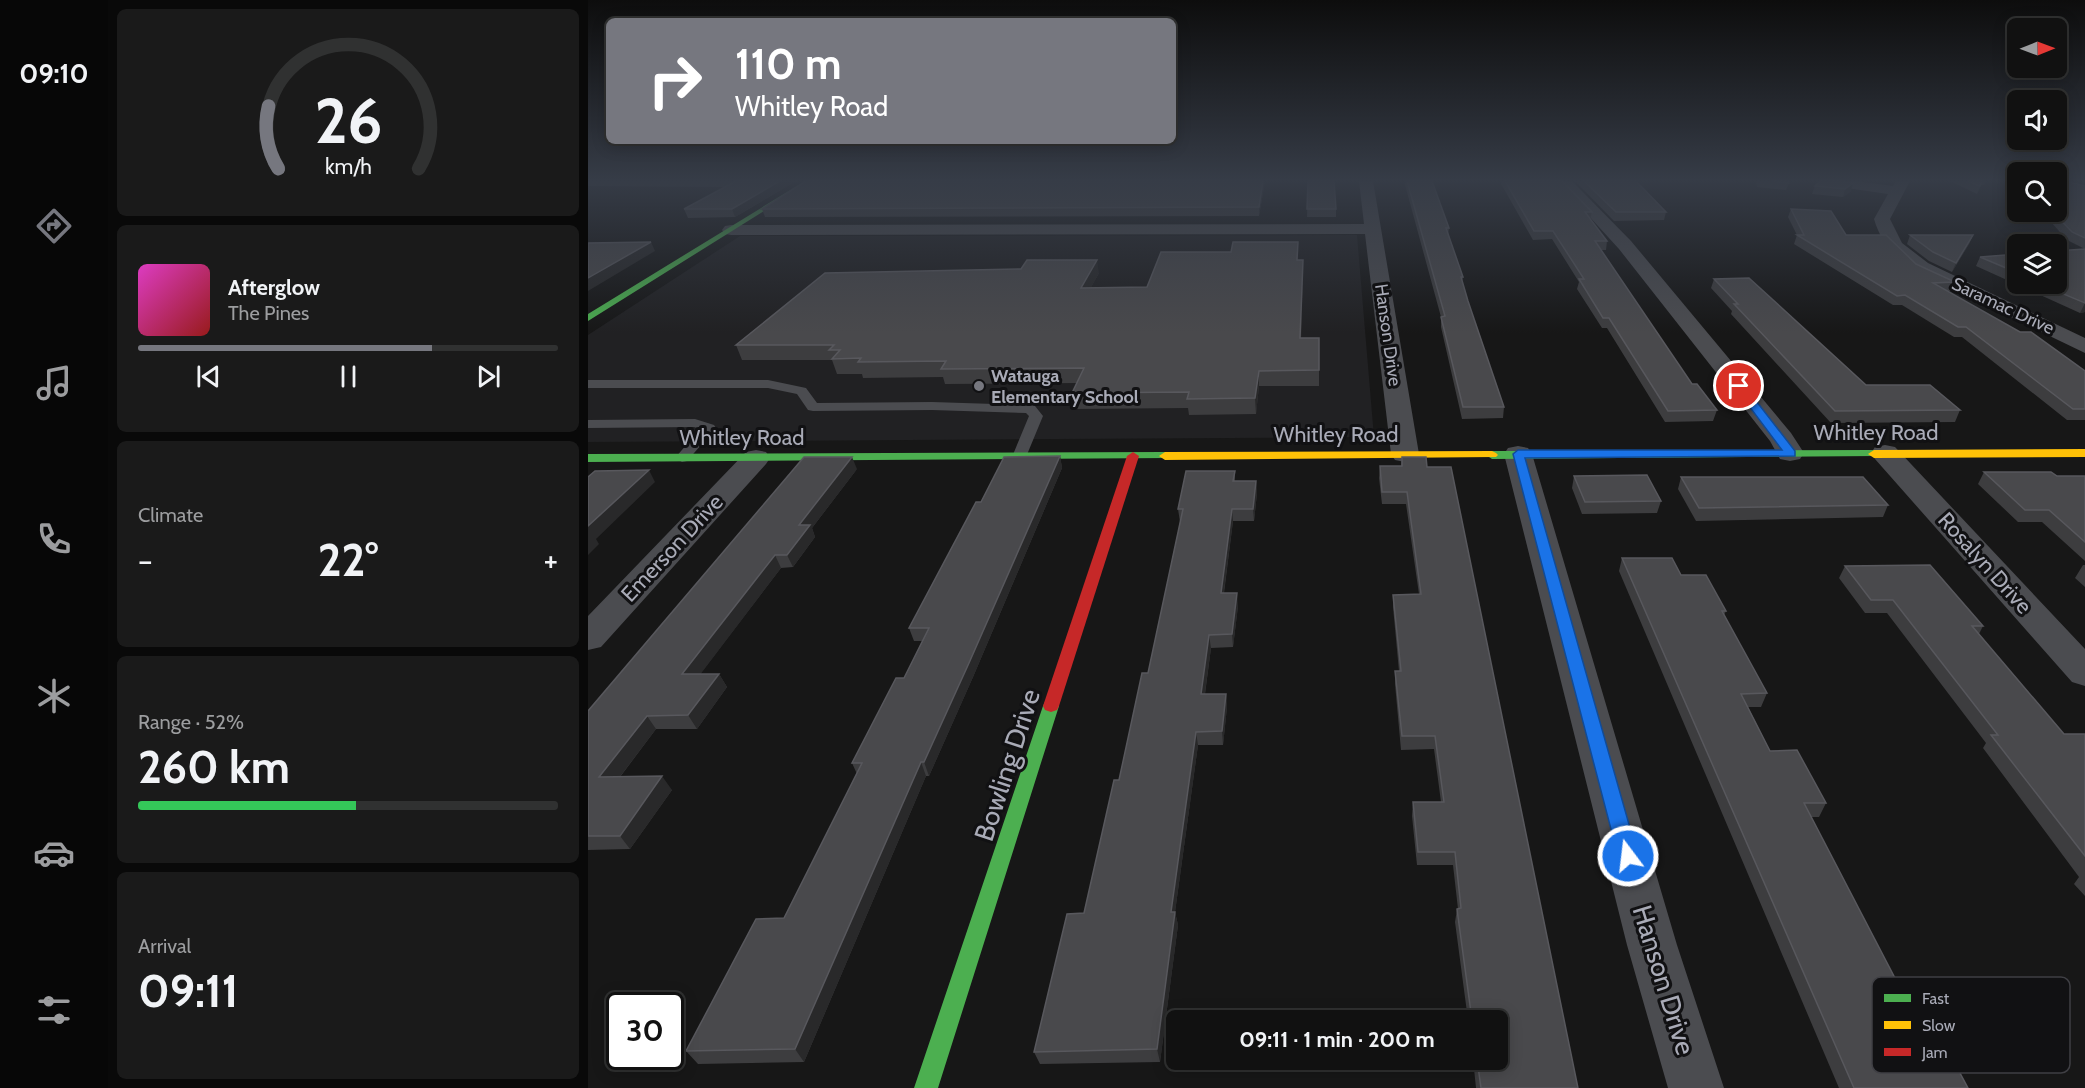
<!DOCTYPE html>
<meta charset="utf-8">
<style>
body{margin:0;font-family:Cabin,sans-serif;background:#1a1a1a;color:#f1f3f6;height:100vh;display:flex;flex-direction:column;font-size:22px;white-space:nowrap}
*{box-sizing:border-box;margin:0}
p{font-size:20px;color:#9c9d9f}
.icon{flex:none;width:33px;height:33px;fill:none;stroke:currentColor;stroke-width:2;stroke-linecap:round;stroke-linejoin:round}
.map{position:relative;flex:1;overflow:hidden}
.drawer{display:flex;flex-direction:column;gap:9px;padding:9px;background:#090909;width:480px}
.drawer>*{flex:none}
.top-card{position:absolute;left:18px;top:18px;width:570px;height:126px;border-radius:9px;box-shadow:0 3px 15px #0003,0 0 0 2px #303131;background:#76777f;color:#fff;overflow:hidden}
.needle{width:39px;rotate:89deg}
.buttons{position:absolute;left:1419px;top:18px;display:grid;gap:12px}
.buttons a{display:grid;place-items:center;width:60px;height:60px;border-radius:9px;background:#111;box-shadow:0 3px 15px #0003,0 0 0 2px #303131;font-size:30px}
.speed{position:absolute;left:18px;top:992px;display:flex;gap:12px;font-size:30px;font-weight:700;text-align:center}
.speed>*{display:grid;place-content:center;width:78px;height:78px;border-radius:50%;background:#111;box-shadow:0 3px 15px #0003,0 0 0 2px #303131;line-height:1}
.speed .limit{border:3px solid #111;border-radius:9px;background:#fff;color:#111}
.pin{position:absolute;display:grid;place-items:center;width:51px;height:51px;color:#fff;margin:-26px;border:3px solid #fff;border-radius:50%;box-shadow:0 2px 6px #0007}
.me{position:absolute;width:66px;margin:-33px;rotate:345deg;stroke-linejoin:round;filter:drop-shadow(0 0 4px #0008)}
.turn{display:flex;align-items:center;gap:21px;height:126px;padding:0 30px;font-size:27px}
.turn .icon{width:78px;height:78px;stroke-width:2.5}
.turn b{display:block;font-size:42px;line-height:51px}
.big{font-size:45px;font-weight:700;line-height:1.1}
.drawer .tile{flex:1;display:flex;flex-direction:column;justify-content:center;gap:9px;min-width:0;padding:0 21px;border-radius:9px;background:#1a1a1a}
.drawer .dial{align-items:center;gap:0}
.dial svg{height:156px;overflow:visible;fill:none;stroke:#303131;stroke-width:7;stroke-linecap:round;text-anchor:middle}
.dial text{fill:#f1f3f6;stroke:none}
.song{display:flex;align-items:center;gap:18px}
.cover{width:72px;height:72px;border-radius:9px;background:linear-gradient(135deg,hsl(310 70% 55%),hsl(0 70% 35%))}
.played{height:6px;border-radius:3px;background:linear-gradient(90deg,#76777f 70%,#303131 70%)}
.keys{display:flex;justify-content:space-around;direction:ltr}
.heat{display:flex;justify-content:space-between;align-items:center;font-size:33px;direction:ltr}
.charge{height:9px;border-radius:4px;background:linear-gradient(90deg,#34c759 52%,#303131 0)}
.trip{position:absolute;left:578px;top:1010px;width:342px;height:60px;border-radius:9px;background:#111;box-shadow:0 3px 15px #0003,0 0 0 2px #303131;font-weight:700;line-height:60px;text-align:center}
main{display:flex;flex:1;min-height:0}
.dock{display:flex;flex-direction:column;width:108px;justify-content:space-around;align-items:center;background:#070707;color:#9c9d9f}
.dock .icon{width:42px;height:42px}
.dock .selected{color:#76777f}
.dock b{font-size:27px;color:#f1f3f6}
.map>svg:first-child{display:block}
.built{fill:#212123}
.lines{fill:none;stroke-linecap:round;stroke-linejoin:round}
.lane{fill:#4b4c50;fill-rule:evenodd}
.street{fill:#4b4c50;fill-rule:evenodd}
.fast{fill:#4caf50;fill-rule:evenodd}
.slow{fill:#ffc107;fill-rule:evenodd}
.jam{fill:#c62828;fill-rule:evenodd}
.wall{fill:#3d3d3f}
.shaded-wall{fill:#29292a}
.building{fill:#49494c;stroke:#58585d;stroke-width:1.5}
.route{fill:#1a73e8;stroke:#114b97;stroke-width:1.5}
.poi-dot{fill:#76777f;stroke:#111113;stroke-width:2}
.labels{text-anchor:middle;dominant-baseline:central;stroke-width:6;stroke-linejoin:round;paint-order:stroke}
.far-street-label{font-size:18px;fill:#a9abb7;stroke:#111113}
.far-poi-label{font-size:18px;font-weight:bold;fill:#a9abb7;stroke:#111113;text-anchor:start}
.street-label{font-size:22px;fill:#a9abb7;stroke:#111113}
.near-street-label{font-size:27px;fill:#a9abb7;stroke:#111113}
.key{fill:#111113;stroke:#3f3f44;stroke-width:1.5}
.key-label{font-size:16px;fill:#a9abb7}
</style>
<main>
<nav class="dock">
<b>09:10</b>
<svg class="icon selected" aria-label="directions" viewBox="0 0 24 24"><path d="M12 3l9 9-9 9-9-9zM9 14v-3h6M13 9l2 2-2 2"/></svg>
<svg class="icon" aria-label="music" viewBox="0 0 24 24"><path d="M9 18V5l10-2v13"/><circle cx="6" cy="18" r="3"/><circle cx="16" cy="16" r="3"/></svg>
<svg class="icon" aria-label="phone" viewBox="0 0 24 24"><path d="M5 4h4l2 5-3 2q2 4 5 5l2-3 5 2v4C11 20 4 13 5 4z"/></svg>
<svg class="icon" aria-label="climate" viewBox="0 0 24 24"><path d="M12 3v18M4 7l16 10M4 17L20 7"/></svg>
<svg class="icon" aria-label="car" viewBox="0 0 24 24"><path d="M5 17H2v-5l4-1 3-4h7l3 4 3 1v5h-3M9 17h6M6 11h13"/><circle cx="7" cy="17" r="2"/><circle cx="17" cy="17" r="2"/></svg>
<svg class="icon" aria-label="filters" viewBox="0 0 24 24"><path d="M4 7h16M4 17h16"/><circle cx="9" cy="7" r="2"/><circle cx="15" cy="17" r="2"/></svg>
</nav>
<section class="drawer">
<div class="tile dial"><svg viewBox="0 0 100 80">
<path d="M14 69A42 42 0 1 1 86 69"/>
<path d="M14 69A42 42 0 0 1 9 37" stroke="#76777f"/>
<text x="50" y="56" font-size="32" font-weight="700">26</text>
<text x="50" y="72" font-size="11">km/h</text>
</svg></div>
<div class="tile">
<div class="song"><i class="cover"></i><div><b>Afterglow</b><p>The Pines</p></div></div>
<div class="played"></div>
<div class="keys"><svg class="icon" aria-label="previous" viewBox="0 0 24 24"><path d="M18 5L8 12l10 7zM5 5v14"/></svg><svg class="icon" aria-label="pause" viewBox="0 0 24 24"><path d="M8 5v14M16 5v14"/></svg><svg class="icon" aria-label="next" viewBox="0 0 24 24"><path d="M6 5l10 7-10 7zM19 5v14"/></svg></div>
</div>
<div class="tile"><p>Climate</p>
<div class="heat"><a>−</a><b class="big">22°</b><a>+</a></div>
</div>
<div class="tile"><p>Range · 52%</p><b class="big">260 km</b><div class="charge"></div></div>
<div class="tile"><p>Arrival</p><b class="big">09:11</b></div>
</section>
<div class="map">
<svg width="1497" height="1088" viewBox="0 0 1497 1088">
<rect width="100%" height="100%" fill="#171717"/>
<path class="built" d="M769,235L786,437L0,442V335L152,236Z"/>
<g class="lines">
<path class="lane" d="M0,380H180L218,388L229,403L344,402L442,405L447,406L455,416L438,457L431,461L424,457L441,416L438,413L344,410L225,411L220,410L209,394L180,388H0Z
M107,419L126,425L128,428L99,461L94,462L87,458L112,429L106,427L0,428V420Z"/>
<path class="street" d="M771,181H785L831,454L827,460L817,462L807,460L803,454L777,234L143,235L137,234L134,230L137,226L143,225L776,224Z
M969,181H984L1043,241L1203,433L1216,453L1212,459L1202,461L1192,459L1182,441L1031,249Z
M1231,181H1267L1305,186L1308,181H1322L1302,219L1314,243L1340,263L1497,338V353L1326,271C1306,256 1293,243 1286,219L1300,194L1238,185Z
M1297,445L1307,447L1497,649V686L1484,682L1287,459L1283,453L1287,447Z
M930,446L940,448L944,454L1089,945L1136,1088H1080L1039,945L916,454L920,448Z
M168,450L178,452L182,458L178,464L13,647L0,650V616L158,452Z"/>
<path class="fast" d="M217,181H224L0,321V314Z
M1286,450L1292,454L1290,456L904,459L898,455L904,451Z
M577,452L581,454L583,456L581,458L0,462V454Z
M463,700L469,702L471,706L350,1088H326L455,706L457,702Z"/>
<path class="slow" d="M1497,449V457L1286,458L1280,454L1286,450Z
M904,451L908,453L910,455L908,457L577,460L571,456L577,452Z"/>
<path class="jam" d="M545,452L551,456L471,706L469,710L463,712L457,710L455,706L539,456Z"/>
</g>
<path class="wall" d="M0,181H208L147,217L100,218L96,209L137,187L0,186Z
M218,181H677L671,216L177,217L174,209Z
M720,181L748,209V217H719Z
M816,181H844L861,228L860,235L875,277L874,282L880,301L916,407L915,418L874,419L853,327V317Z
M913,181H974L1004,212L1002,219L1019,241L1018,250H1013L1104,384L1129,410L1125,421L1077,422L1019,328H1014L989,289L991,282L964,239L945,240L912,182Z
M987,181H1048L1078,212L1076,220L1026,221Z
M1168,181H1200L1201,183L1198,190L1169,187Z
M1232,181L1263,191L1255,197L1224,194L1227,186Z
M1362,181H1398L1396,185H1393L1389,194Z
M1497,186V249L1479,240L1454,212H1468Z
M1203,209L1258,235L1328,264L1367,282L1363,291H1360L1497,371V420H1479L1374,337H1366L1314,305H1305L1206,244L1209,235L1200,217Z
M1322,235H1385L1381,244L1364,272L1341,261L1319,244Z
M1497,249V312L1492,313L1388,266L1392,257L1430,254V284H1468Z
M710,260H715L713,338H731V386H671L668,414L601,415L600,408L487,409L484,393L489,383L357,384L355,377L275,378L274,374H249L244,360H154L148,345L511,273L503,287H559Z
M1126,279L1278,385L1372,410L1367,422L1243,423L1143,314L1144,311L1123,288Z
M472,456L474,468L385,677L341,776H338L216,1062L110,1064L98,1051L196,918L269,774L264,763L316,678L334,641H326L321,628L393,502Z
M814,457L839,467L990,1088H888L885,1059H909V1020H880L867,922L869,909H870L865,865H829L824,816L825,802H853L846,749L813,750L807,684V671H811L805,607V595L831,594L818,504H794L791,478L792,466H813Z
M269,469L224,528L227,537L205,567L193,568L112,674H131L139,687L109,729H68L32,777L84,790L42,849L0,850V711Z
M647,471V481H668L669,493L666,521H645L636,593L650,606L645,647L623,648L617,694H638L639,707L635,745H610L587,912L590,925L572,1062L452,1064L446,1052L496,913L560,673L592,522L590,509Z
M1396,472L1469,476H1497V561L1454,522H1430L1390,484Z
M986,476L1073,501L1069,513L994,514L984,488Z
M1093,477L1300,505L1295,517L1108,521L1090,489Z
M1034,558L1093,575L1138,611L1136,615L1179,693L1173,707H1160L1182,751L1238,803L1231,817H1223L1308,980L1380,1088H1251L1031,571Z
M1495,565H1497V587L1487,578Z
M1257,566L1395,626L1391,634L1476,734H1497V896L1486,884L1491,877L1395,748L1398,743L1299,613H1277L1251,578Z"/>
<path class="shaded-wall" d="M192,181H208L147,217L144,209Z
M675,181H677L671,216V207Z
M1265,183L1263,191L1255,197L1257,189Z
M1385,235L1381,244L1364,272L1368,263Z
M63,242L67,251L0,291V278Z
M509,260L511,273L495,302L493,288Z
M715,260V273L713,353L712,338Z
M1497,303V312L1492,313Z
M671,371V386L668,414L667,398Z
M472,456L474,468L385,677L341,776L336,762Z
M264,457L269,469L224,528L227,537L205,567L199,555L211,525Z
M61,470L67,482L8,539L11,544L0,555V526Z
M668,481L669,493L666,521L665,509Z
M644,509L645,521L634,606L633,593Z
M187,555L193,568L102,688L94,674Z
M649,593L650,606L645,647L644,634Z
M621,635L623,648L615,707L613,694Z
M131,674L139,687L109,729L100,715Z
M638,694L639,707L635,745L634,731Z
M59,716L68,729L21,791L11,777Z
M608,732L610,745L587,912L590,925L572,1062L569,1049L583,912Z
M333,762L338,776L216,1062L207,1049Z
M74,776L84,790L42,849L32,836Z"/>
<path class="building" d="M148,181H192L144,209H96Z
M218,181H675L671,207L174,209Z
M720,181H746L748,209H719Z
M819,181H844L861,228H858L875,277H873L880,301L916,407H875L853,317L857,316Z
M917,181H974L1004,212H997L1019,241H1007L1104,384H1109L1129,410L1080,411L1021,318H1015L991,279H996L965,231H946Z
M996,181H1048L1078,212H1028Z
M1184,181H1200L1201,183Z
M1232,181H1253L1265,183L1257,189L1227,186Z
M1380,181H1394L1392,186Z
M1468,181H1477L1497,186V238L1484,232L1465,212H1468Z
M1203,209L1243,211L1258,235H1298L1328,264L1367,282L1345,283L1432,332H1443L1497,371V409H1485L1378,327H1370L1317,295L1309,296L1209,235H1216Z
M1322,235H1385L1368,263L1345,252Z
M63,242L0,278V243Z
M645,242H710L709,260H715L712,338H731V370L671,371L667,398L599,399L601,392L484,393L496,368L353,369L358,361L270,362L273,358L244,359L252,350H241L246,345H148L237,273L433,269L439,260H509L493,288L559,287L573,252H643Z
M1497,249V303L1452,284H1468V251Z
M1430,254V273L1392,257Z
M1161,278L1278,385H1342L1372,410L1247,411L1146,304H1150L1126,279Z
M472,456L381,663L336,762H333L207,1049L98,1051L168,919L196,918L274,763H264L308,678H316L341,628H321L388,502H393L416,457Z
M216,457H264L211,525H222L199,555H187L94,674H131L100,715L59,716L11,777L74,776L32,836H0V711Z
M814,457H838L839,467H863L990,1088H893L889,1059H909V1020H884L869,909L873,908L867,852H830L825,802H856L847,736H814L807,671H813L805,595L833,594L819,492H794L792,466H814Z
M61,470L0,526V477L7,471Z
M598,471H647L645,481H668L665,509H644L633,593H649L644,634L621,635L613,694H638L634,731L608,732L583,912H587L569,1049L446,1052L479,914L496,913L526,780H531L554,673H560L595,509H590Z
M1396,472H1463L1469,476H1497V542L1461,510H1437Z
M1059,475L1073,501L997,502L986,476Z
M1093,477H1275L1300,505L1111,508Z
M1034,558H1084L1093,575H1118L1138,611H1134L1179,693L1153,694L1182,751L1209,750L1238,803H1216L1308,980H1322L1380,1088H1266Z
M1342,565L1395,626H1384L1476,734H1497V856L1403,735H1410L1305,600H1283L1257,566Z"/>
<linearGradient id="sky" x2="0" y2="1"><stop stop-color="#0d0d0d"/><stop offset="0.54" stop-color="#363c47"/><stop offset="1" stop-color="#363c47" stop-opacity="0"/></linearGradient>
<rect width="1497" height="333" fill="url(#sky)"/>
<path class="route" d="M1151,383L1155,384L1207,451V456L937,458L1050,856L1047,862L1040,865L1033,862L1030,856L925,454L930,450H1194L1146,386Z"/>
<circle class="poi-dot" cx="391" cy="386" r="6"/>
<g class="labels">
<g class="far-street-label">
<text transform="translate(1415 306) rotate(25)">Saramac Drive</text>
<text transform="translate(800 335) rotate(82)">Hanson Drive</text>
</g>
<g class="far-poi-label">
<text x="403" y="376">Watauga<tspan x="403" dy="21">Elementary School</tspan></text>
</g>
<g class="street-label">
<text x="1288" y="432">Whitley Road</text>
<text x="748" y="434">Whitley Road</text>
<text x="154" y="437">Whitley Road</text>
<text transform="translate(84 548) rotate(-47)">Emerson Drive</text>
<text transform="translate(1397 563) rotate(48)">Rosalyn Drive</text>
</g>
<g class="near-street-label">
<text transform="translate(419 765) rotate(-72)">Bowling Drive</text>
<text transform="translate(1076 980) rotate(73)">Hanson Drive</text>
</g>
</g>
<rect x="1284" y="977" width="198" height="96" rx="9" class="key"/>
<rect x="1296" y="994" width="27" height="8" fill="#4caf50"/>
<rect x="1296" y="1021" width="27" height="8" fill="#ffc107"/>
<rect x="1296" y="1048" width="27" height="8" fill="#c62828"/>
<g class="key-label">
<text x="1334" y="1004">Fast</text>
<text x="1334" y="1031">Slow</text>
<text x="1334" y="1058">Jam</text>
</g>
</svg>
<div class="buttons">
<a><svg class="needle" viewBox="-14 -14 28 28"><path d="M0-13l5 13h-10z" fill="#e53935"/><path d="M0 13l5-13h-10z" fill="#9c9d9f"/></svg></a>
<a><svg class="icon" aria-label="sound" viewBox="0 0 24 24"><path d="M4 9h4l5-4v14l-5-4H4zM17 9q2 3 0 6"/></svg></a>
<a><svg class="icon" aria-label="search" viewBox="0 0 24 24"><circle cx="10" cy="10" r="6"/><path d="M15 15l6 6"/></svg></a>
<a><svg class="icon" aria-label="layers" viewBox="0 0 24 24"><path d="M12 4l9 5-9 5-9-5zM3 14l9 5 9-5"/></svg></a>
</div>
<div class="speed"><div class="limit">30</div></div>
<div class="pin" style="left:1151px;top:386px;background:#d93025"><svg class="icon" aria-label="arrive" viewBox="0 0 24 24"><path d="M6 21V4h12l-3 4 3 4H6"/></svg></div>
<svg class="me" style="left:1040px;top:856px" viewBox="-20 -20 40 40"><circle r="17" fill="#1a73e8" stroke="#fff" stroke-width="3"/><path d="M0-11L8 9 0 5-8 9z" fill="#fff"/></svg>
<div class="trip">09:11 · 1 min · 200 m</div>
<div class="top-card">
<div class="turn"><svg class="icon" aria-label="right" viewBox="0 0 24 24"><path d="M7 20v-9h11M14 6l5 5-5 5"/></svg><div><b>110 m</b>Whitley Road</div></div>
</div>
</div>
</main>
